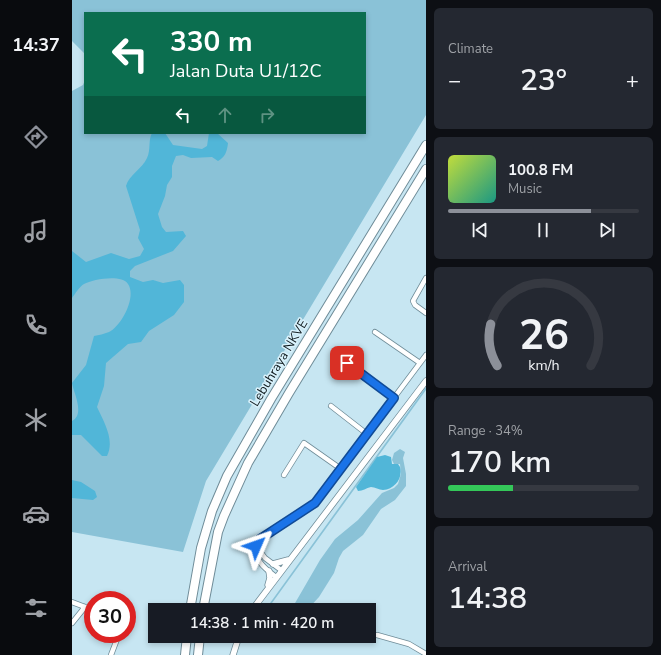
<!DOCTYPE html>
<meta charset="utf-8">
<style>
body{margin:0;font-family:"Nunito Sans",sans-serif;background:#242831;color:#f1f3f6;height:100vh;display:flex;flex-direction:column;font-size:15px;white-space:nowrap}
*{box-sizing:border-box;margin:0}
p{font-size:13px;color:#9ea1a6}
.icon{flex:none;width:22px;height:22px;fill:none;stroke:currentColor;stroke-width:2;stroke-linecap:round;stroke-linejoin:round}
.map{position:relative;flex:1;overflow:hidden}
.drawer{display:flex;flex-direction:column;gap:8px;padding:8px;background:#0d0f14;width:235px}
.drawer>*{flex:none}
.guide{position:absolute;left:12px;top:12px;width:282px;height:122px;border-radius:0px;box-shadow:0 2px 6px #0003;background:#0b6e4f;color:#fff;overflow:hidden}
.speed{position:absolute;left:12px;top:591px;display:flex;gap:8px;font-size:20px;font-weight:700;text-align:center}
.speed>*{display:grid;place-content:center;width:52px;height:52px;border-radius:50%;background:#171b24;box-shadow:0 2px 6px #0003;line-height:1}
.speed .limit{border:6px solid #d22;background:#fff;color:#111}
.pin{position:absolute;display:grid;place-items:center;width:34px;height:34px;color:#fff;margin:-17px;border-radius:8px;box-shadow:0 2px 6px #0006}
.me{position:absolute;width:44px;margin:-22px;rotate:47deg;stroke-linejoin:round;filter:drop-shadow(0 0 3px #0008)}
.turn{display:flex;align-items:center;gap:14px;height:84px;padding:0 20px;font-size:18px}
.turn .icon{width:52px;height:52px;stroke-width:2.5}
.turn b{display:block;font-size:28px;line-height:34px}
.lanes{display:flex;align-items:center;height:38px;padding:0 20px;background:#0003;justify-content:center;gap:20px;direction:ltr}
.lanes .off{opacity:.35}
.big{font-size:30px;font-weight:600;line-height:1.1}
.drawer .card{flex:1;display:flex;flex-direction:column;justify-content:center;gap:6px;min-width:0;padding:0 14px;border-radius:6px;background:#242831}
.drawer .dial{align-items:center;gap:0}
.dial svg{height:104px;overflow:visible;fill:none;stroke:#363941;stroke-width:7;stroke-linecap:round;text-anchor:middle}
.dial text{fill:#f1f3f6;stroke:none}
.song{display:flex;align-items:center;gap:12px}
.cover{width:48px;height:48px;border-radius:6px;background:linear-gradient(135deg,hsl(70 70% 55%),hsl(170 70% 35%))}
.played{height:4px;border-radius:2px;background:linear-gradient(90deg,#8c9099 75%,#363941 75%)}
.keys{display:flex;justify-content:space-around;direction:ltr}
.heat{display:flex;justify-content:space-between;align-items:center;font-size:22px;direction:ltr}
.charge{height:6px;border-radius:3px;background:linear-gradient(90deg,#34c759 34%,#363941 0)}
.trip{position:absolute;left:76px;top:603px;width:228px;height:40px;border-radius:0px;background:#171b24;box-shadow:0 2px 6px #0003;font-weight:600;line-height:40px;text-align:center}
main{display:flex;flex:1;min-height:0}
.menu{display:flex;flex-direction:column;width:72px;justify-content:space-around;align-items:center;background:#090b0e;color:#9ea1a6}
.menu .icon{width:28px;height:28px}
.menu .active{color:#8c9099}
.menu b{font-size:18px;color:#f1f3f6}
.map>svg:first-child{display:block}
.green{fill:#8ac2d7}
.water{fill:#51b6d8}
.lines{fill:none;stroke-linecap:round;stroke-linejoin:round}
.minor-casing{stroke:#6f8c98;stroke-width:6}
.tertiary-casing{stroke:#6f8c98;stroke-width:7}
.motorway-casing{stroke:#6f8c98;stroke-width:10}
.minor{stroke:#fff;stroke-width:4.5}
.tertiary{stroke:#fff;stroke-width:5.5}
.motorway{stroke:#fff;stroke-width:8}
.route-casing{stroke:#114b97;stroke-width:10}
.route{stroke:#1a73e8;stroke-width:7}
.labels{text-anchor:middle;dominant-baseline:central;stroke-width:3;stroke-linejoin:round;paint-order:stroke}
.street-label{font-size:13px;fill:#101b1f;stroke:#d9f2fc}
</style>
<main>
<nav class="menu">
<b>14:37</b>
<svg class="icon active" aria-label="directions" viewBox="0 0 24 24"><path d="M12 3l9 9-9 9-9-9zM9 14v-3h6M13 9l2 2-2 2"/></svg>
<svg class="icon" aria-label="music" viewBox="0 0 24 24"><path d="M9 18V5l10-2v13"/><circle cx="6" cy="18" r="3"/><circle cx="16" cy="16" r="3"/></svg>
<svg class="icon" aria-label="phone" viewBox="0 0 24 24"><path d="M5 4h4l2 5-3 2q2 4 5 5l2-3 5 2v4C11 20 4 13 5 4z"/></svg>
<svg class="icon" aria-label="climate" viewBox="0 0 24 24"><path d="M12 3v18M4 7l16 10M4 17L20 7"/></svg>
<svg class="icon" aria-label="car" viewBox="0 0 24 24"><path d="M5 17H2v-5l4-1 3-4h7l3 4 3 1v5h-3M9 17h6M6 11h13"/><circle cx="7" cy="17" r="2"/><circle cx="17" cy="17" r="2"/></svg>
<svg class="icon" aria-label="filters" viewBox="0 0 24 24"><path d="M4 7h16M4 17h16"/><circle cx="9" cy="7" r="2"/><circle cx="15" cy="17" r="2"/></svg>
</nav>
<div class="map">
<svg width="354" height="655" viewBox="0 0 354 655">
<rect width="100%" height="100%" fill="#c7e6f2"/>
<path class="green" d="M0,0H354V115L134,481L111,552L0,532V91L11,85L13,80V133H293V13H13V54L0,41Z
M354,387V390L195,610H193Z
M328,449L333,452L331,458L334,474V486L323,500L309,509L291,535L271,551L267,558L262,573L247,597L235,610H219L248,560L263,539L286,520L310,493L322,488L326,484L329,474L328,464H322L320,460L322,453Z"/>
<path class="water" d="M80,133H93L101,145L130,149L135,146L137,133H145L156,143C155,152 153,157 146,161L140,157L119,158L111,155L104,156L100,166V177L95,185L93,196L86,214L90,227L94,232L111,231L114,236L101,251L63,266L58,271V277L71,282L81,280L91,283L108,280L112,285V302L102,315L77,331L69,342L56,344L34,363L32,386L25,407C32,422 43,440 35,456H30L9,435H0V421C13,414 2,394 0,383L14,365L22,336C27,335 32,334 37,332C49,326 65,297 56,284C50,274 21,279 12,284C8,286 3,294 0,298V251L14,262L39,253L57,259L68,256L72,249L66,238L68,230L54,186C57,175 70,169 75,158C79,150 76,140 80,133Z
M313,455L319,457L320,464H326L328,467C331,478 323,489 311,490C307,490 303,487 299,487C294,488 291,491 286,491L284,487L305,457Z
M0,480L9,482L23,491L25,497L21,500L0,498Z"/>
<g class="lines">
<defs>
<path id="minor" d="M354,278L341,301L343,305L354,313
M303,332L348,363
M275,363L322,398
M259,406L295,434
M212,475L232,443L269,469
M184,546L193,558L209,570
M204,577C192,568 179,558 186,541L243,503L354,355
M0,602L21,610
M0,623L13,607
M305,635L337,644L354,654
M39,655L47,634"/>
<path id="tertiary" d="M201,564L216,560
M196,585L198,578L197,571
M180,610L354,381
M161,655L167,636"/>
<path id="motorway" d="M118,610L129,548L140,511L155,476L199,399L354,145
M131,610L146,532L152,516L176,463L217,393L354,169
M113,655L115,636
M126,655L128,636"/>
</defs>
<use href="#minor" class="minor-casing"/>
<use href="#tertiary" class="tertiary-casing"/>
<use href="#motorway" class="motorway-casing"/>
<use href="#minor" class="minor"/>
<use href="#tertiary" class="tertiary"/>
<use href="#motorway" class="motorway"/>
</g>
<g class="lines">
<defs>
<path id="route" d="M184,546L188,539L243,503L322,398L275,363"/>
</defs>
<use href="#route" class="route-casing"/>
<use href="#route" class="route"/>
</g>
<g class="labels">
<g class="street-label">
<text transform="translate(207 363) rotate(-59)">Lebuhraya NKVE</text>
</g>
</g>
</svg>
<div class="speed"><div class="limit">30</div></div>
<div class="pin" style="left:275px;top:363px;background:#d93025"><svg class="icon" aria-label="arrive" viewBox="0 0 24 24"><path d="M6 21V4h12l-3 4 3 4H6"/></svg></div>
<svg class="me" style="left:184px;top:546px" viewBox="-20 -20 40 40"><path d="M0-17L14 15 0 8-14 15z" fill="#1a73e8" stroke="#fff" stroke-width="4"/></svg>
<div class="trip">14:38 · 1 min · 420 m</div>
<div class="guide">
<div class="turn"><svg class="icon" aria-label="left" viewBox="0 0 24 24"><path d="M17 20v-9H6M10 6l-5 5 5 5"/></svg><div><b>330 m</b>Jalan Duta U1/12C</div></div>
<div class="lanes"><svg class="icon" aria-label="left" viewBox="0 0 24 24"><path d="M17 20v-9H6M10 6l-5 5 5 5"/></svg><svg class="icon off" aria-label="ahead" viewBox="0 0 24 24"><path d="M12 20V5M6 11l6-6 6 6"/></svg><svg class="icon off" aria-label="right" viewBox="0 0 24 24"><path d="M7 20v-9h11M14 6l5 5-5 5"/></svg></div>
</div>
</div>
<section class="drawer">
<div class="card"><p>Climate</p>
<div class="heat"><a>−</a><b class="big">23°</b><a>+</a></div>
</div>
<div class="card">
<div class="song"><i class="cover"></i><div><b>100.8 FM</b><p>Music</p></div></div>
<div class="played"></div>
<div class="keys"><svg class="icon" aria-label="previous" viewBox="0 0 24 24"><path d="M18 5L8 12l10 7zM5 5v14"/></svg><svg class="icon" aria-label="pause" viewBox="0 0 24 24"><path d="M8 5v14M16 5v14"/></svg><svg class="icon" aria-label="next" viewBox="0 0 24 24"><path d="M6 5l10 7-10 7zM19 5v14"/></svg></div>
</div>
<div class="card dial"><svg viewBox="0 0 100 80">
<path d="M14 69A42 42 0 1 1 86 69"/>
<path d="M14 69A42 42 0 0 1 9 37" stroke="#8c9099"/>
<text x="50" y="56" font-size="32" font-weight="700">26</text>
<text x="50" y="72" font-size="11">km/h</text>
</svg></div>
<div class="card"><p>Range · 34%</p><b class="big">170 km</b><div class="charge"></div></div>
<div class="card"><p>Arrival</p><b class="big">14:38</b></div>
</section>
</main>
